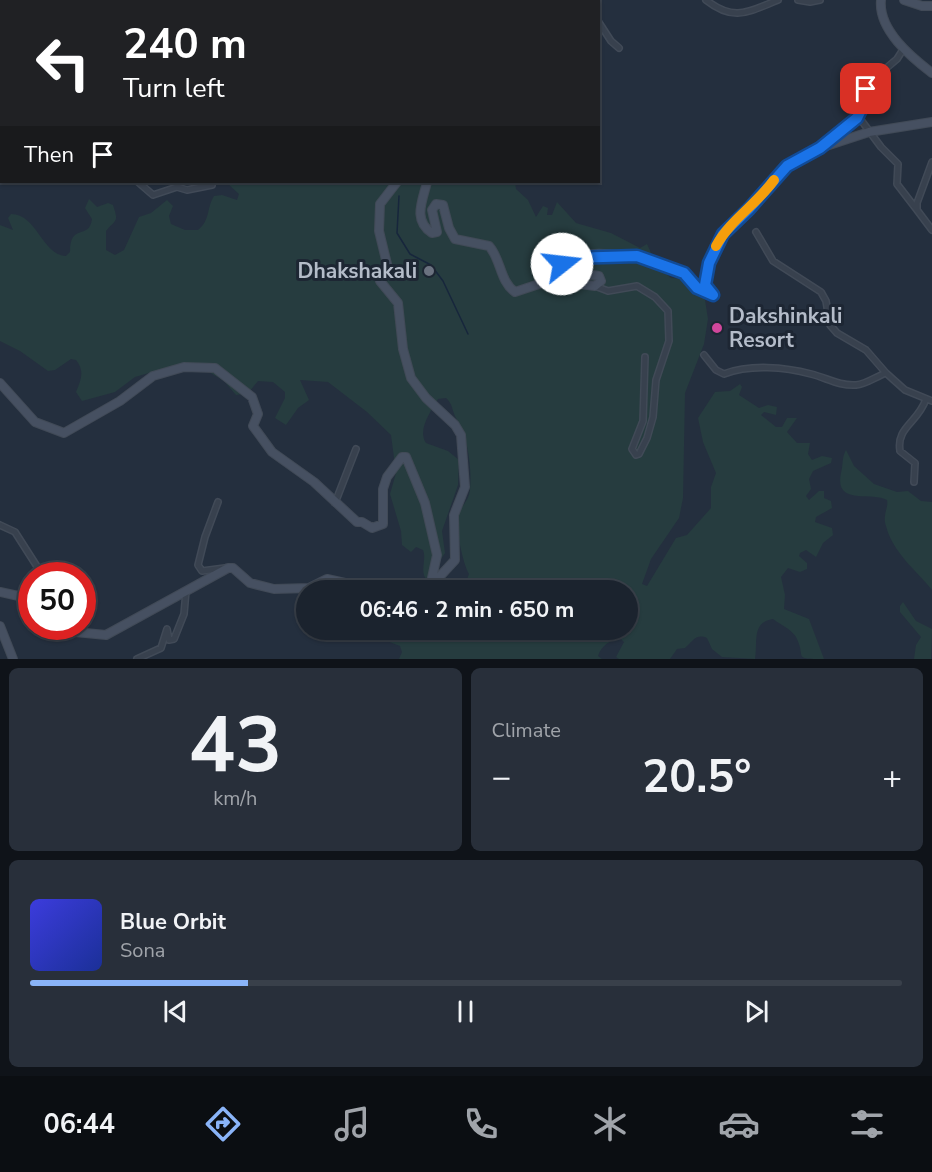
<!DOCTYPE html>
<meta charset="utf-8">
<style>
body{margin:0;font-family:"Nunito Sans",sans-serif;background:#282f3a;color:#f1f3f6;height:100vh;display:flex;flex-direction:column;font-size:22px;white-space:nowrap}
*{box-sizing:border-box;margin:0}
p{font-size:20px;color:#a0a4aa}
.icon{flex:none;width:33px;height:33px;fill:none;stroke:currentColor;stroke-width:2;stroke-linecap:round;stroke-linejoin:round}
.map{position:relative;height:659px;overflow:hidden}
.panel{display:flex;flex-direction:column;gap:9px;padding:9px;background:#0f1319;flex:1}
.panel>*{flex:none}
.banner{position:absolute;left:0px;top:0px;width:600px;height:183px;box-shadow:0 2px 4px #0004,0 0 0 2px #39404a;background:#202124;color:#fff;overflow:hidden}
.speed{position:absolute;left:18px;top:562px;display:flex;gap:12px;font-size:30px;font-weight:700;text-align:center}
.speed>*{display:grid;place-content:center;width:78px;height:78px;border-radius:50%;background:#1b232e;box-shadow:0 2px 4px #0004,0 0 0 2px #39404a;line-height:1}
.speed .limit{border:9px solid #d22;background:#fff;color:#111}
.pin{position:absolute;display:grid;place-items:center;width:51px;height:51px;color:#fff;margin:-26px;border-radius:12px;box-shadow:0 3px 9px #0006}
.me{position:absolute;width:66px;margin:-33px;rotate:74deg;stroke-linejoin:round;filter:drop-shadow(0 0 4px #0008)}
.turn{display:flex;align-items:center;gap:21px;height:126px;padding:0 24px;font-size:27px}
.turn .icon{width:78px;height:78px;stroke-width:2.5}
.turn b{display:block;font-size:42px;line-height:51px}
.then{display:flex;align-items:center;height:57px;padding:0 24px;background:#0003;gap:12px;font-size:22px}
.big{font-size:45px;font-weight:700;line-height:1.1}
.panel .tile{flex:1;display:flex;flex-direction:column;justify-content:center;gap:9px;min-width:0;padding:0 21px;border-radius:9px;background:#282f3a}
.panel .dial{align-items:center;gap:0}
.dial b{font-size:78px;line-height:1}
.song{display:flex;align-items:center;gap:18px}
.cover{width:72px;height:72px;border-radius:9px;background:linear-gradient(135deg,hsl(240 70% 55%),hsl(230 70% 35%))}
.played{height:6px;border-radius:3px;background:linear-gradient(90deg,#8ab4f8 25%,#39404a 25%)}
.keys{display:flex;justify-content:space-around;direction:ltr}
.heat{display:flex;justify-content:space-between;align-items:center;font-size:33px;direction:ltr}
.panel .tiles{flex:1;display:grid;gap:9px;grid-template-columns:1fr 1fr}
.tile:last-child{grid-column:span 2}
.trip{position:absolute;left:296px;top:580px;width:342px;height:60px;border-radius:30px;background:#1b232e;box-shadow:0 2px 4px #0004,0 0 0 2px #39404a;font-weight:700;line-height:60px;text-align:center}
.menu{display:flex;height:96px;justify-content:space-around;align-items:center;background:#0b0e12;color:#a0a4aa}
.menu .icon{width:42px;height:42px}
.menu .active{color:#8ab4f8}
.menu b{font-size:27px;color:#f1f3f6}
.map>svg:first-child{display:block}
.green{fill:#263c3f}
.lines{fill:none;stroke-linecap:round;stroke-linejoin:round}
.stream{stroke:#17263c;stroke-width:1.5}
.street-casing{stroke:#414a57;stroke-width:8}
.secondary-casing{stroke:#414a57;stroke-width:10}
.street{stroke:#38414e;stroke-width:5}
.secondary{stroke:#465061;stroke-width:8}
.route-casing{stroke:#114b97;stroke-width:15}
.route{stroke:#1a73e8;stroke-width:10}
.slow{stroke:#f59e0b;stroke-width:10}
.worship-dot{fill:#6b7280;stroke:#1d2633;stroke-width:2}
.hotel-dot{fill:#d1479c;stroke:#1d2633;stroke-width:2}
.labels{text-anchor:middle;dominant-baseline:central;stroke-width:6;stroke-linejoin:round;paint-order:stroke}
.poi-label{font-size:21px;font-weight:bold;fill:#b4bcc9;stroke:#1d2633;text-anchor:end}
</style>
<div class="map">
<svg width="932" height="659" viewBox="0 0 932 659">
<rect width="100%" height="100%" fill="#242f3e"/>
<path class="green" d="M220,182H515L516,189L528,200L536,217L543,206L548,208L547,215H552L557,202L576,223L611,233L640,248L647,244L657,266L671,278L684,279L705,300L708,319L704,344L685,393L683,498L679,518L651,559L642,584L647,586L676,538L687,535L711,508V487L716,473L703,442L698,418L715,392L730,391L740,384L742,387L739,395L759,408L768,405L777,407L776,415L764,412L761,415L776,427H782L787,418H797L787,432L797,443H810L808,454L812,460L822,456L832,458L831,463L813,471L809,479L811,489L806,496L809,500L819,491H824V498L831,501L832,508L816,517L815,522L832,528L833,535L823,543L816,557L806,550L800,553L799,556L807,563V569L800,572L788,568L781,577L785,595L784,609L809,619L824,659C791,659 807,658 796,637C791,629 781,625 773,619C751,622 758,643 755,659L722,657L712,649L707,638C696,633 692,642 685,648L677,649L670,659H619L616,657L624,642L620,638C610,640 601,646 598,656L602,659H399L402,652L400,646L379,638L382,630H627V591H441L450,585L466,582L469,574C462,561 454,524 460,511C464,503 469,499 470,490C472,468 468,436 456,418C452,411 453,404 446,398L438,399C431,411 417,430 426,443L448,451L459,460L458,485L442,531L445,553L427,580C419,572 427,560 423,550L416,547L411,552L402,545L401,531L390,494L396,473L391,435L367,412L328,382L300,380L309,400L298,408L286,425L275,418L285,398V392L273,382L258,381L248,393L236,395L224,381L199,366L176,365L135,377L115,392L82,401L76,392C81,380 85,371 76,360L71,359L55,370L48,371L20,351L0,341V225L13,230L8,218L11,214C37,214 42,255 66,256L70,252C70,222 89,241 92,219L85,208L89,199L97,207L108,203L113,205C119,223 116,219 106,231V250L115,255L124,250L139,217L151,213L167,200L173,206L169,216L171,224L185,230H198C211,219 206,209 214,196L222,195L237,200L239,194L228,184Z
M846,450L854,466L874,484L897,492L908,491L921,501L932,502V590C916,570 893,553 886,526C882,515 889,507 887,500C871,491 834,506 841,473C843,465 842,456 846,450Z
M903,602L916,621L932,629L931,659H914L916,645L921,637L900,612V606Z"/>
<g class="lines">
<path class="stream" d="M399,196L397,233L410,254L431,265L443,281L468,334"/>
<defs>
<path id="street" d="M22,0L24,2
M706,0C734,22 748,12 778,0
M798,0L810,2L820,0
M49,2L50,0
M592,2L593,0
M598,21L611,41L619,48
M857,118L861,120L881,147L898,164L897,184L917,210
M824,145L857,118L862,111L870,82L897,59L904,48
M932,162L917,203V210L932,230
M138,182L153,195L177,187L187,190L212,185
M756,232L773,261L821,292L826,301L830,325L837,333L866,350L886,373
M595,286L608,291L637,286L655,297L668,311L669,341L656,380L653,417L647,438L639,454L636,455L632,449L643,421L645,357
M704,355L716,370L724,374C750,364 785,367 811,374C827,378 839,386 856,385C867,384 875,377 886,373L905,390L932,401
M914,482L915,463L900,451C896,427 918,423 926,399
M218,502L205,537L198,565L202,571L225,568
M335,503L356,449
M0,525L15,532L38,568L65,576
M137,659L161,648L167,629L169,640L174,639L184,614L186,591"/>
<path id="secondary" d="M881,0C878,30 911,57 932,73
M904,0L922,6H932
M397,182L380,204L379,231L387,264L380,281L398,303L403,349L411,378L426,398L455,425L461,435L465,487L454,515L455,560L430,587L418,591
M427,182C423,200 412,220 432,233L437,232L432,210L436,204L443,205L449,228L455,239L489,246C501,259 500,282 515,292L551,280L595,286L601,281L599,276L586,274L562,264L563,260C590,247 659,256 684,273C697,282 695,287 713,295
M712,295L705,285L709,263L723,234L749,209L787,166L820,148L869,132L932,122
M0,383L35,422L64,433L120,401L153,376L184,367L215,368L252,397L258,414L253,426L272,452L314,482L357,522H362L372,528L383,524V489L387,477L402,457H406L425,503L437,555L430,587
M0,592L32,599
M0,626L13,659
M64,627L75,632L106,635L228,568H233L250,583L274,589L309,588L327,579L381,591"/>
</defs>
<use href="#street" class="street-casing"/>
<use href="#secondary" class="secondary-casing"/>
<use href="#street" class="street"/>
<use href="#secondary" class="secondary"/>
</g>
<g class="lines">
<defs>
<path id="route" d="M562,264L564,260L569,258L637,256L684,273L697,288L713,295L705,285L709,263L723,234L749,209L787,166L820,148L857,118L864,104L866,89"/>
</defs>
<use href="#route" class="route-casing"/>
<use href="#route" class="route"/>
<path class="slow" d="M716,246C730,220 757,204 774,180"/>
</g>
<circle class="worship-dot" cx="429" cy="271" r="6"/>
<circle class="hotel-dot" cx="717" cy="328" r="6"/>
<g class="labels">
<g class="poi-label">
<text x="417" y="271">Dhakshakali</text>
<text x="729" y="316" text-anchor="start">Dakshinkali<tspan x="729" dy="24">Resort</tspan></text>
</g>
</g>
</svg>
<div class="speed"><div class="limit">50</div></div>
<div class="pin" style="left:866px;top:89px;background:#d93025"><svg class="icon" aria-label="arrive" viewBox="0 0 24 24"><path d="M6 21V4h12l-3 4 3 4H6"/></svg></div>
<svg class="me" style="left:562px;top:264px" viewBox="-20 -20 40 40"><circle r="19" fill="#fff"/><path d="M0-13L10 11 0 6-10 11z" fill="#1a73e8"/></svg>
<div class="trip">06:46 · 2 min · 650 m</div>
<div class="banner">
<div class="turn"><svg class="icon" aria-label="left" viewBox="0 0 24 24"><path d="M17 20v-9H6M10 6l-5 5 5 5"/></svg><div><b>240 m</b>Turn left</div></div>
<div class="then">Then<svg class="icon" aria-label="arrive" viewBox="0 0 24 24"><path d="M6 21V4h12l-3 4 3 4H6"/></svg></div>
</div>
</div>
<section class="panel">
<div class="tiles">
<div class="tile dial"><b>43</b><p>km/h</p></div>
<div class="tile"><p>Climate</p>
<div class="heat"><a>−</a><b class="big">20.5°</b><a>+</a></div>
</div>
<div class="tile">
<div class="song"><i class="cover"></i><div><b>Blue Orbit</b><p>Sona</p></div></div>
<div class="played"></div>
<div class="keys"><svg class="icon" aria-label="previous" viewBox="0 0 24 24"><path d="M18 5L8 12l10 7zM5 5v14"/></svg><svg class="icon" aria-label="pause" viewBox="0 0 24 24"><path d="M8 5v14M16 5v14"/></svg><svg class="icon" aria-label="next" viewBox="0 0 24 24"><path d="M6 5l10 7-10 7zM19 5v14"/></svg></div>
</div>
</div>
</section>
<nav class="menu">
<b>06:44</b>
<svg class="icon active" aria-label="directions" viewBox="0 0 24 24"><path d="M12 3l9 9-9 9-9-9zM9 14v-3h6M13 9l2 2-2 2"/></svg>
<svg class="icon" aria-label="music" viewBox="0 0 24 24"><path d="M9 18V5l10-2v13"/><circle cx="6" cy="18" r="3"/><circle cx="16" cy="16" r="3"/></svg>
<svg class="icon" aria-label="phone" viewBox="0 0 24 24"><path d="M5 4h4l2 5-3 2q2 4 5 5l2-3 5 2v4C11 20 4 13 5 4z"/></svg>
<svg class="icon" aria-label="climate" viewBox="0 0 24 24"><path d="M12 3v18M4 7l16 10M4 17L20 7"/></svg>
<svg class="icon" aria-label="car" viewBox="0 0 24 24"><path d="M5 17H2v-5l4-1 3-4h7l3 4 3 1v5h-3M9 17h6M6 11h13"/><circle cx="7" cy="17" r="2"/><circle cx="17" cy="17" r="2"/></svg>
<svg class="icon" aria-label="filters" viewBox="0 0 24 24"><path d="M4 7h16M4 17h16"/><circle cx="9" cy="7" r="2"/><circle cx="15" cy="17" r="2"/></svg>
</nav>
